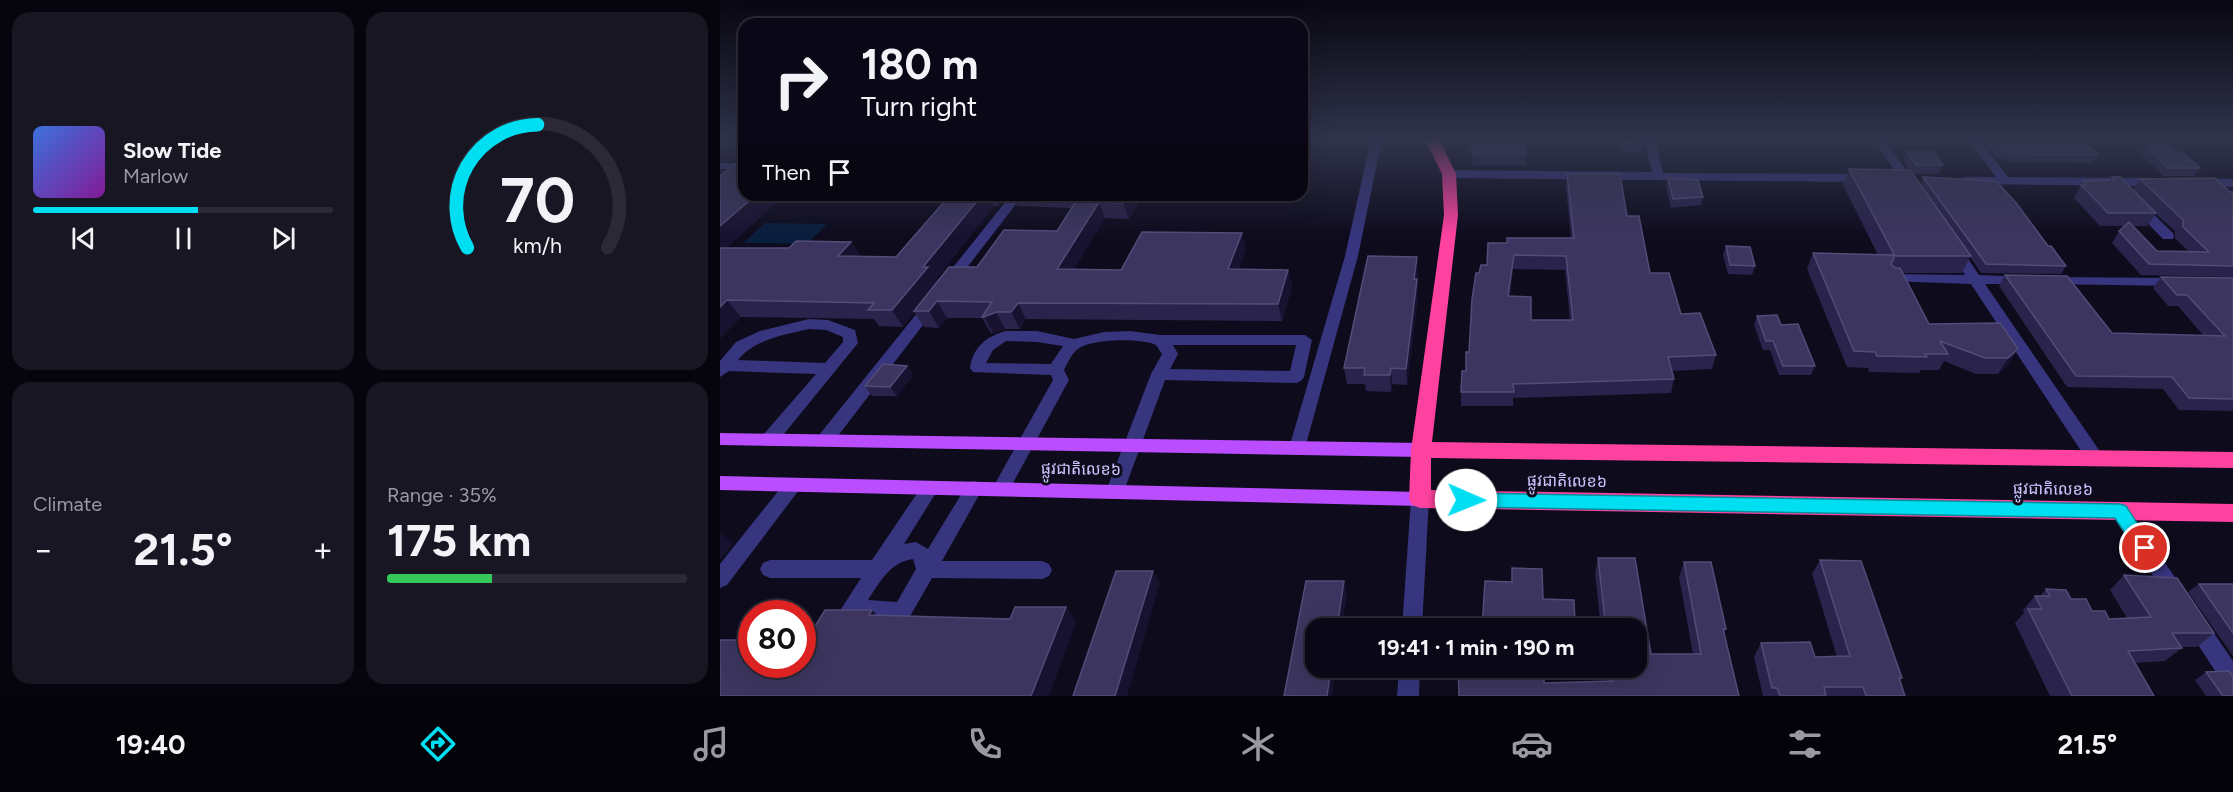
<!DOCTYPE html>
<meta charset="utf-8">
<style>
body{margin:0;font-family:Figtree,"Noto Sans Khmer",sans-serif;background:#181623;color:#f1f3f6;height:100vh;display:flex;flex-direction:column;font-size:22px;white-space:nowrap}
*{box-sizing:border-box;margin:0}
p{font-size:20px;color:#999aa1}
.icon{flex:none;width:33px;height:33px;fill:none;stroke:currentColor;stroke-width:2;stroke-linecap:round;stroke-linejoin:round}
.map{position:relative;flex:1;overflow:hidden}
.details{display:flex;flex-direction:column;gap:12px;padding:12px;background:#06040c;width:720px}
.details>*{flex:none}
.top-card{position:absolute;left:18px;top:18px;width:570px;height:183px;border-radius:18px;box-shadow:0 6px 24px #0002,0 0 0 2px #2a2935;background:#0a0816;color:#f1f3f6;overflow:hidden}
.speed{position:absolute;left:18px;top:600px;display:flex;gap:12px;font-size:30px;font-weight:700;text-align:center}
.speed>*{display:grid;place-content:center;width:78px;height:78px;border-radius:50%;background:#0a0816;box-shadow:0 6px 24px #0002,0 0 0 2px #2a2935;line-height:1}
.speed .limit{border:9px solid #d22;background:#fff;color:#111}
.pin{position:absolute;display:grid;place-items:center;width:51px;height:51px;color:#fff;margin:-26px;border:3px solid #fff;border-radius:50%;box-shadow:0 2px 6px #0007}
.me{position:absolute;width:66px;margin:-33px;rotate:91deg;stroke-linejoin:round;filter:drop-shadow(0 0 4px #0008)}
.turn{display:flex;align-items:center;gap:21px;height:126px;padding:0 24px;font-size:27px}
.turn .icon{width:78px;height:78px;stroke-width:2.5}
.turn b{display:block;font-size:42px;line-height:51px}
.then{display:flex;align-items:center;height:57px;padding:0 24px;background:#0003;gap:12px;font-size:22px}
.big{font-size:45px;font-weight:700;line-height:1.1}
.details .widget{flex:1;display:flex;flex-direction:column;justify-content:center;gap:9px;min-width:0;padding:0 21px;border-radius:18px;background:#181623}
.details .dial{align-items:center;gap:0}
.dial svg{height:156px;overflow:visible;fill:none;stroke:#2a2935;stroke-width:7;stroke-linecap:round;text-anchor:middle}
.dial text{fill:#f1f3f6;stroke:none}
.song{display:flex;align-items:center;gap:18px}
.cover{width:72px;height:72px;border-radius:9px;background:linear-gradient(135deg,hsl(220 70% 55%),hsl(290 70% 35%))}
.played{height:6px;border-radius:3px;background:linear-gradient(90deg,#00def1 55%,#2a2935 55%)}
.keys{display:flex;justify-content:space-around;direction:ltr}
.heat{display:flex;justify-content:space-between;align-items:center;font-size:33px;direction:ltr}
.charge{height:9px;border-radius:4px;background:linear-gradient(90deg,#34c759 35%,#2a2935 0)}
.details .tiles{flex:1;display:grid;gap:12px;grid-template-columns:repeat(2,1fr)}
.trip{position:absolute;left:585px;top:618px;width:342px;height:60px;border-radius:18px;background:#0a0816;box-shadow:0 6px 24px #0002,0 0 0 2px #2a2935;font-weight:700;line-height:60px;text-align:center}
.dock{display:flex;height:96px;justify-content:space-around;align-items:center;background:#040309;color:#999aa1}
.dock .icon{width:42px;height:42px}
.dock .on{color:#00def1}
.dock b{font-size:27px;color:#f1f3f6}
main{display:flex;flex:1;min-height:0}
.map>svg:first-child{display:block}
.water{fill:#091d3d}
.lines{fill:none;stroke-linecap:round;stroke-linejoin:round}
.minor{fill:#36357d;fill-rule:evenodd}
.major{fill:#b94dff;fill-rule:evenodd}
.highway{fill:#ff41a0;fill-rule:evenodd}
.wall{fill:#2a234c;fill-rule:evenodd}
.shaded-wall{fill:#181231}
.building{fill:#3c355f;stroke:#524c78;stroke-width:1.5;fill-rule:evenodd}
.route{fill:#00def1;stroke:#00909d;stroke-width:1.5}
.labels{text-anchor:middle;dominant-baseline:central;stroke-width:6;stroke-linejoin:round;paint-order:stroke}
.street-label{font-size:16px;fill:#ccc6ff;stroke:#0e0b1d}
</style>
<main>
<section class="details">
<div class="tiles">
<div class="widget">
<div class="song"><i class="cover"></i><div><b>Slow Tide</b><p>Marlow</p></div></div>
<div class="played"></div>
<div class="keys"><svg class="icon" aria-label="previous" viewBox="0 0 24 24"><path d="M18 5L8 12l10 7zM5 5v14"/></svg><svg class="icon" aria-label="pause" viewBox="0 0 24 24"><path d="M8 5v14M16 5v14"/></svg><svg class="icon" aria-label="next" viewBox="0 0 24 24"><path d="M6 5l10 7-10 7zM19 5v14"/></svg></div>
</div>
<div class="widget dial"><svg viewBox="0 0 100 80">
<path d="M14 69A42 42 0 1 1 86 69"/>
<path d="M14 69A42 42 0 0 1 50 6" stroke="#00def1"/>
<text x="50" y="56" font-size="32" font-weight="700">70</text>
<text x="50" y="72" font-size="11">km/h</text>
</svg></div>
<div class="widget"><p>Climate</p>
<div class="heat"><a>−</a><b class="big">21.5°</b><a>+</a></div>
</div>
<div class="widget"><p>Range · 35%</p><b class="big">175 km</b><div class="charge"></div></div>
</div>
</section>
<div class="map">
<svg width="1513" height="696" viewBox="0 0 1513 696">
<rect width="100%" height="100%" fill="#0e0b1d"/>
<path class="water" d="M45,223L107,224L87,244L23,243Z"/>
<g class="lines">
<path class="minor" d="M651,139H662L638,256L585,448L583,453L577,455L571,453L569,448L625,256Z
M924,139H935L943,173L1146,174L1152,178L1146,182L729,178L723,174L729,170L932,172Z
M1153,139H1164L1198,187L1196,190H1188Z
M1248,139H1259L1288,177L1437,178L1443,182L1437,186L1248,184L1244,183V177H1276Z
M0,163H24V169H0Z
M1479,178L1513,179V187L1475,185L1473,182Z
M291,195H303L232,287H222L220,284L222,281Z
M1418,202L1422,203L1453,233L1454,236L1453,239H1443L1414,209L1412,206L1414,203Z
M1228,235L1233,236L1259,275L1308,277L1310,280L1308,283L1303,284H1265L1381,453L1384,458L1381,463L1375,465L1369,463L1251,284L1168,281L1166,278L1168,275L1173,274L1245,275L1222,239Z
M1333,277L1456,278L1463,282L1456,286L1328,284L1326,281Z
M211,300L216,302L218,305L216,308L111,445L105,446L99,445L97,440L99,435L206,302Z
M89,319L108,320L135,330L138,343L55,445L49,446L43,445L41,440L43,435L96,374L9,371L0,377V361L16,342L40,331ZM89,329L106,330L123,337V342L105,363L18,360C35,339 64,335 89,329Z
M286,331H317L354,339L384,332L410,331L440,335H585L592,340L584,377L581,381L576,383L445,380L404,491L401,496L395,498L389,496L386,491L431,374L442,354L436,345C420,338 376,339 361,347C352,352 348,362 344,370L349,380L287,494L281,496L275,494L272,489L333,380L331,375L253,372L250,368C253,347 267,336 286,331ZM286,341L317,342L343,346L331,364L266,363L273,350ZM453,345H576L570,371L450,369L458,354Z
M73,478L79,480L82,485L79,490L7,585L0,588V564L67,480Z
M210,481L216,483L219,488L184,544L196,542L208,549L248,483L254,481L260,483L263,488L222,561H322L329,564L332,570L329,576L322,579L212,578L189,618L182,620L131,618L124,616L121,609L141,578H50L43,575L40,569L43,563L50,560H152L204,483ZM193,559L196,569L177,602L148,600C160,582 170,562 193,559Z
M700,492L706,494L709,499L702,628H682L691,499L694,494Z
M1400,503L1406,506L1463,589L1466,595L1463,601L1456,604L1449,601L1394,516L1391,511L1394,506Z
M1476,615L1483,617L1513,661V689L1505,686L1469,631L1466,624L1469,617Z
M679,668H700L699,696H677Z"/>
<path class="major" d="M0,433L701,443L707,445L709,450L707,455L701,457L0,445Z
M0,476L700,492L706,494L709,499L706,504L700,506L0,490Z"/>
<path class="highway" d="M705,139H719L736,174L738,215L712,442L1513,452V468L711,458V490L1513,504V522L700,508L692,505L689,499L691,450L724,215L722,174Z"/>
</g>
<path class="wall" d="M747,139H866L849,140H805L806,165H753L752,154H747Z
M900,139H921L922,144L921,152H903Z
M937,139H953V141H938Z
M1261,139H1361L1378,155L1373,163L1288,162L1284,159L1276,158Z
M1426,145L1458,153L1480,168L1474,176H1443L1421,154Z
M1187,152L1223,165L1219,174H1192L1184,161Z
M1129,169L1200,185L1203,177L1328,246L1346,266L1341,274L1261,273L1250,257L1242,273H1182L1209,324L1298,349L1288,365L1278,374H1256L1224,361L1219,370H1201L1199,373L1149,372L1148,368L1127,367L1087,269L1093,253L1158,255L1123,185Z
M847,174L907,216L930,273L961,314L996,355L992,369L952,371L954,379L951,393L793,398V406H741V392L746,371L749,352L759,273L787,243L851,238L846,187ZM793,269L845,270L850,320H811L790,296Z
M0,176L57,202L6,248H69L131,242L141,256L176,257L230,195H289L279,206H274L216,279L217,282L257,267L337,231L352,208L297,206L292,195H423L409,219L385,218L354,269L401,270L526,249L518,270H568L572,286L562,321L306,319L300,329H285L273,333H271L262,318H227L219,328L204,327L194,312L183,327L159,326L154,319L21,317L0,338Z
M1392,177L1413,190L1420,179L1513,192V277L1421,275L1392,243L1399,231L1405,226H1380L1354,198L1363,181H1389ZM1436,214L1455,231V238L1468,251H1437L1413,226H1427Z
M948,178L983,197L981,205L951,208L946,187Z
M1006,246L1035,266L1032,275L1008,274L1003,255Z
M697,257L698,295L687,385L672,384L671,392L646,391L645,384H627L624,368Z
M1285,275L1392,333L1484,336L1458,306H1448L1433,288L1441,277L1513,278V411L1459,410L1443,389L1347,387L1279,286Z
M1037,316L1061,325L1095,366L1091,375H1059L1050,350H1043L1034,325Z
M187,366L193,375L177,396H152L145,386Z
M878,558L931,654H973L959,577L964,562L1006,629L1004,633L1019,696L824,683L887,681L886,668H916V628H881L875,573Z
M1100,560L1182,678L1180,681L1185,696H1043L1034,657L1041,643L1095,657H1117L1092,574Z
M792,568L823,599L855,625V628H762L792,582Z
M1404,575L1494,633L1477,647H1461L1462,648L1445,661L1415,663L1434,696H1330L1295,623L1304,613L1303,610L1315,596H1320L1326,589L1351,599L1372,611L1389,619L1407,618L1390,590Z
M1479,584H1513V656L1468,592Z
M1486,672L1513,696H1486L1475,680Z"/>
<path class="shaded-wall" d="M34,195H52L57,202L0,254V226Z
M262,195H268L274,206L216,279L218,283L194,311V312L183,327L172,310L203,267Z
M274,195H289L279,206Z
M408,195H423L409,219L403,203Z
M379,202L385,218L344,285L337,269Z
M522,233L526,249L512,286L508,269Z
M131,242L142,258L118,256Z
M794,255L793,269L788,310V296Z
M697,257L698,295L687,385L686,369Z
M568,270L572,286L562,321L558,304Z
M7,300L21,317L0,338V307Z
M217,301L227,318L219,328L209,311Z
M298,303L306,319L300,329L291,312Z
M276,312L285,329L273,333L264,317Z
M1298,349L1288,365L1278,374L1288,358Z
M187,366L193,375L177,396L170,387Z
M671,368L672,384L671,392L670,375Z
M0,533L13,544L0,560Z
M433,571L440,583L407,696H395Z
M624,581L627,594L622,628H617Z
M346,607L356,622L329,696H311Z
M152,610L167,625L149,615Z
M611,668H616L612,696H607Z"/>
<path class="building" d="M747,139H805L806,154H753L752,143H747Z
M903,139H921L922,144L904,143Z
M1272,139H1361L1378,155L1292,154L1289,151L1281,150Z
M1426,145L1450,146L1458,153H1463L1480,168H1448Z
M1187,152H1213L1223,165H1196Z
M19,161H24V195H36L0,226V176Z
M1129,169L1190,170L1251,256H1175Z
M847,174H900L907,216H919L930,273H949L961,314L980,313L996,355L948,357L954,379L793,384L794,392H741L742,371H746V352H749L752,299L756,273H759L761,265H767L768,243H787V238H854ZM794,255L846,256L853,320H811V297L788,296Z
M1203,177L1276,181L1297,204L1328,246H1331L1346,266L1266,264Z
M1392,177H1400L1436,213H1388L1361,185H1366L1363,181L1395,180Z
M948,178L978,180L983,197L953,199Z
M1495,178L1510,192H1513V266L1429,264L1399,231L1409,222L1437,251L1489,252L1463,227V220L1420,179Z
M230,195H262L203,267H208L172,310H148L154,303L7,300L0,307V248H69L76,241L131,242L118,256L176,257Z
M360,195H408L403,203L379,202L337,269L401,270L422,232L522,233L508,269L568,270L558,304L298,303L291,312H276L264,317H262L272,302L217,301L209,311H194L229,267H257L284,230L337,231Z
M1006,246L1030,247L1035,266L1010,265Z
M1093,253L1173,255L1174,258L1171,264L1175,268H1180L1209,324L1280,323L1298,349L1288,358H1265L1220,341L1228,354H1205L1207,357L1157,356L1155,352L1134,351Z
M648,256L697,257L694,279H697L686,369L671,368L670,375H644L645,368H624Z
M1285,275L1347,276L1392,333L1505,336L1467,295H1457L1441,277L1513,278V399L1469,398L1452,377L1356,376Z
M1057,315L1061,325L1078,324L1095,366H1063L1053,341H1046L1037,316Z
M163,364L187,366L170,387L145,386Z
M878,558H915L931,654H981L964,562H991L1006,629H1003L1019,696H739L738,668H824V683L893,681L891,668H916V628H886Z
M1100,560L1141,561L1182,678H1179L1185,696H1146L1143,687H1104L1106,696H1060L1057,688H1052L1041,643L1090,642L1095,657L1130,656Z
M792,568L822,569L823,599L854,600L855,625L823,623V628H762L765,581L792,582Z
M396,571H433L395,696H353Z
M1404,575L1457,578L1494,633H1452L1462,648L1408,651L1434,696H1352L1308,609H1322L1315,596H1330L1326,589L1346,590L1351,599H1366L1372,611H1385L1389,619L1431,617Z
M586,581H624L617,628H596V668H611L607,696H564Z
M1479,584H1513V633Z
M295,607H346L311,696H0V640H32V664H82V639H87L105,610H152L149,615L290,619Z
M1509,671L1513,677V696H1503L1486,672Z"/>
<linearGradient id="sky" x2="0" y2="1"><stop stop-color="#080610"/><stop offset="0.59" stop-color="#30344c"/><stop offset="1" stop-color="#30344c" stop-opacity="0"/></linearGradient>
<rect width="1513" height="237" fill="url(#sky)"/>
<path class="route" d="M746,493L1400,504L1406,506L1433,548L1431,554L1425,556L1419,554L1395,518L746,507L741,505L738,500L741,495Z"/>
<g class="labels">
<g class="street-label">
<text transform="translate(361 469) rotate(1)">ផ្លូវជាតិលេខ៦</text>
<text transform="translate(847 481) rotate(1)">ផ្លូវជាតិលេខ៦</text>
<text transform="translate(1333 489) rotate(1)">ផ្លូវជាតិលេខ៦</text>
</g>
</g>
</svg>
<div class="speed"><div class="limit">80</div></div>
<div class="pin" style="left:1425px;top:548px;background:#d93025"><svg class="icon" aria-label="arrive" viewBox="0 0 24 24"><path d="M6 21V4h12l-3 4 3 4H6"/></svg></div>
<svg class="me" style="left:746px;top:500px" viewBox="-20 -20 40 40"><circle r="19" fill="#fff"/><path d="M0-13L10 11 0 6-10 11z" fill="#00def1"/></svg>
<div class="trip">19:41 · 1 min · 190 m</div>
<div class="top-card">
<div class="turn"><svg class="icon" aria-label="right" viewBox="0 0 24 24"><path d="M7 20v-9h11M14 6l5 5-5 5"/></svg><div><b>180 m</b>Turn right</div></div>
<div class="then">Then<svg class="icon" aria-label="arrive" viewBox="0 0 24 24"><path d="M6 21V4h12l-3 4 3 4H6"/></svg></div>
</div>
</div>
</main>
<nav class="dock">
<b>19:40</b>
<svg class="icon on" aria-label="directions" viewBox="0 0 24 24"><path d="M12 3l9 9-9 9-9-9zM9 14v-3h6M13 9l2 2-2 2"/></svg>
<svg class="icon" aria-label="music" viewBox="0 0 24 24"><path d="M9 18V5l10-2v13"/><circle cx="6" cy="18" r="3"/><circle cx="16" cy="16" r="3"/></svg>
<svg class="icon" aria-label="phone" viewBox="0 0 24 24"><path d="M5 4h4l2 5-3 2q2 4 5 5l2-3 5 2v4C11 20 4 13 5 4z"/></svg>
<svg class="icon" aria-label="climate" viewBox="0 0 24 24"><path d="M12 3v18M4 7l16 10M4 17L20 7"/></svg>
<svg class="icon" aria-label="car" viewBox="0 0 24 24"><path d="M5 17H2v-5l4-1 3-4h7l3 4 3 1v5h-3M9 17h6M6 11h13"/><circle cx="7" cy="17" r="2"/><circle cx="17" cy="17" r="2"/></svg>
<svg class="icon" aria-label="filters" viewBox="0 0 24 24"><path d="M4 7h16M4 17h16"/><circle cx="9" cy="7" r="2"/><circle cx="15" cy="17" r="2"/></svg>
<b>21.5°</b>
</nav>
